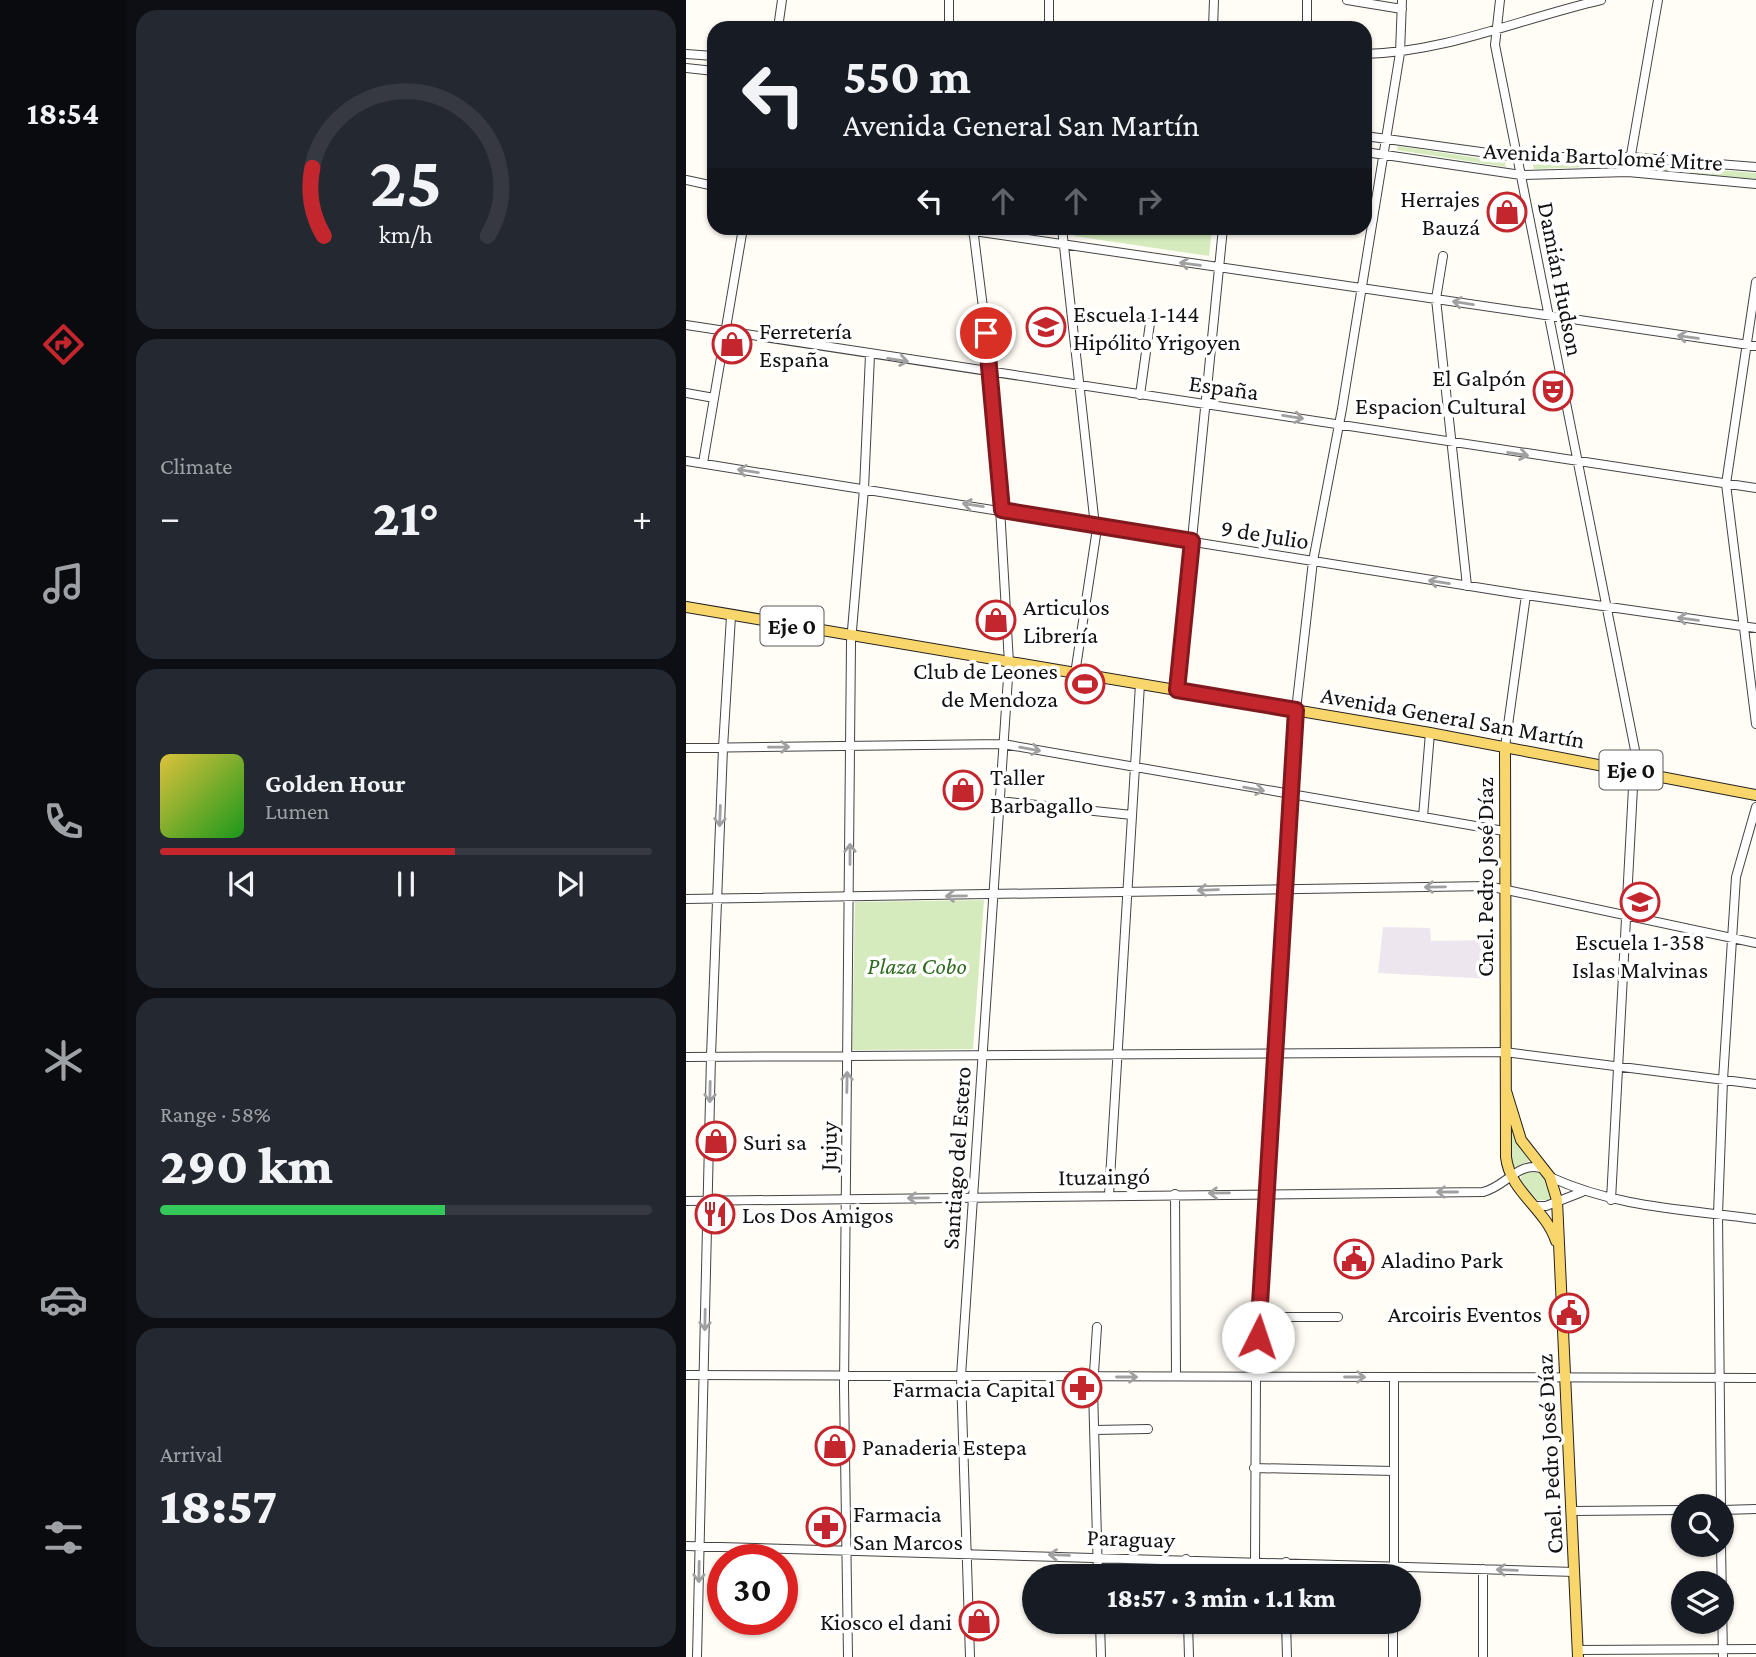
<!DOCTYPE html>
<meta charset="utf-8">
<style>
body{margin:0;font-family:"Crimson Pro",serif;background:#242831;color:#f1f3f6;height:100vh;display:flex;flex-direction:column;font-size:26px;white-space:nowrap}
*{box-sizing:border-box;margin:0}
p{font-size:23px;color:#9ea1a6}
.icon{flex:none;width:38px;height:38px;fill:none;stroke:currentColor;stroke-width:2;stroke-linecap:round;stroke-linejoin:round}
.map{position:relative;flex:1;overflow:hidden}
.drawer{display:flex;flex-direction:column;gap:10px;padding:10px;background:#0d0f14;width:560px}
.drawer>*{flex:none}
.guide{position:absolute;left:21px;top:21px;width:665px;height:214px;border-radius:21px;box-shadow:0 2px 5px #0004;background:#171b24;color:#f1f3f6;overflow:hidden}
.fabs{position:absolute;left:985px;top:1494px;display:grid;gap:14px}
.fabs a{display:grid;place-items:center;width:63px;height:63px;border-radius:50%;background:#171b24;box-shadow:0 2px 5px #0004;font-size:35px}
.speed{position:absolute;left:21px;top:1544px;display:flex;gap:14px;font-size:35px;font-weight:700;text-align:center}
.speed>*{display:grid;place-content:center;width:91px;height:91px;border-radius:50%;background:#171b24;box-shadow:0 2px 5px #0004;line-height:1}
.speed .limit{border:10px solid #d22;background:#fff;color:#111}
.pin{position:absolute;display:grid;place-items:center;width:60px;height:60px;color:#fff;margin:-30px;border:4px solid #fff;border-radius:50%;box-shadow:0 2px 7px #0007}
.me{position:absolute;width:77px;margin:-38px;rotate:4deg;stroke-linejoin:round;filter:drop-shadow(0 0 5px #0008)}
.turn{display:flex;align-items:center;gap:24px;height:147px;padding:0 21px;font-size:32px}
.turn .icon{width:91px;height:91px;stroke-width:2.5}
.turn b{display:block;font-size:49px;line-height:60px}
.lanes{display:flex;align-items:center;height:66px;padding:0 21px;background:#0003;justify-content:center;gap:35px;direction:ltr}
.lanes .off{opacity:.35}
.big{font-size:52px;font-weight:800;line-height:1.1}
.drawer .tile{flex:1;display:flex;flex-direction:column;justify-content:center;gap:10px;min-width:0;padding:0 24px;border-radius:21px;background:#242831}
.drawer .dial{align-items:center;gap:0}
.dial svg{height:182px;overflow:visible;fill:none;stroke:#363941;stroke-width:7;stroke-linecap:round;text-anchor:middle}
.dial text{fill:#f1f3f6;stroke:none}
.song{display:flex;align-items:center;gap:21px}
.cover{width:84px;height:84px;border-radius:10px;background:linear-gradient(135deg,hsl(50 70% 55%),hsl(120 70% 35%))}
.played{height:7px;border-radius:4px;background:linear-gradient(90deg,#c4262e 60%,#363941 60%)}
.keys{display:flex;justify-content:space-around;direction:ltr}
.heat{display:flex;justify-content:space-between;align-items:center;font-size:38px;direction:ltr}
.charge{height:10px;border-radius:5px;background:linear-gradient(90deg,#34c759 58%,#363941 0)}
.trip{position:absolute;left:336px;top:1564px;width:399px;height:70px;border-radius:35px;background:#171b24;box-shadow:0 2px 5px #0004;font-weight:800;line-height:70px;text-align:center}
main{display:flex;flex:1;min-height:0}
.menu{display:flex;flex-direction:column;width:126px;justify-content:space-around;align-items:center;background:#090b0e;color:#9ea1a6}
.menu .icon{width:49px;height:49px}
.menu .on{color:#c4262e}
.menu b{font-size:32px;color:#f1f3f6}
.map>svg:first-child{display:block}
.industrial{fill:#eee6ef}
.green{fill:#d5ebbd}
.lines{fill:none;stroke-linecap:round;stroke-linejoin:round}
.minor-casing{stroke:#444;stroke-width:10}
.major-casing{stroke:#222;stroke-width:12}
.minor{stroke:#fff;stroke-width:8}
.major{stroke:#f9d66b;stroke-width:10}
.oneway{stroke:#a0a0a0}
.route-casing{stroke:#7f191e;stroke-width:18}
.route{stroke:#c4262e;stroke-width:12}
.labels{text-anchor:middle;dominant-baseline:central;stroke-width:7;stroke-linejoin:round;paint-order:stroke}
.shield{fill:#fff;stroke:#585858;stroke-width:2}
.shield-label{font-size:23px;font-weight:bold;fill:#111}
.street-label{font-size:24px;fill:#111;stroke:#fff}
.poi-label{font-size:24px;fill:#111;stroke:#fff;text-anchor:start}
.park-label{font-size:24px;font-style:italic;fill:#2f6b1f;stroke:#fff}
</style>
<main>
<nav class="menu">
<b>18:54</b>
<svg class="icon on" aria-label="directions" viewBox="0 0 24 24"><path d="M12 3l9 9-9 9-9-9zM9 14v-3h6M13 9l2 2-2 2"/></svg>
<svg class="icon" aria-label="music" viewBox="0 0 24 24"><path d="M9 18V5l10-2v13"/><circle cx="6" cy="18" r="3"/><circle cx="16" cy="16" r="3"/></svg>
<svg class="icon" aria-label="phone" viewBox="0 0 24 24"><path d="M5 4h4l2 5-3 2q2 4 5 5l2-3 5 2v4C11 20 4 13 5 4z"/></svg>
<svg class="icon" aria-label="climate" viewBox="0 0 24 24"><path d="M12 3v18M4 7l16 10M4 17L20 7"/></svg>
<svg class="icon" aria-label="car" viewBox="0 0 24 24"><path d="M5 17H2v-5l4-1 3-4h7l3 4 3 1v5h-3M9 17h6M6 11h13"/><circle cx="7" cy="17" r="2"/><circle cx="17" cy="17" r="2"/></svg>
<svg class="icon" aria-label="filters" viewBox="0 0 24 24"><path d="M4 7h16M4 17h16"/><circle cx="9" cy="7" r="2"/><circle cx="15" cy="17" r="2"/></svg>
</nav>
<section class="drawer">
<div class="tile dial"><svg viewBox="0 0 100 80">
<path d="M14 69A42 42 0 1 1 86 69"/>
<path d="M14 69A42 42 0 0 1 9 39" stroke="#c4262e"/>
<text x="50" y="56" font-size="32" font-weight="700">25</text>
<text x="50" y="72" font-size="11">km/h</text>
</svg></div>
<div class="tile"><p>Climate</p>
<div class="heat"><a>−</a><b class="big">21°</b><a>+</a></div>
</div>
<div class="tile">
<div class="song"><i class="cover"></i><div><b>Golden Hour</b><p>Lumen</p></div></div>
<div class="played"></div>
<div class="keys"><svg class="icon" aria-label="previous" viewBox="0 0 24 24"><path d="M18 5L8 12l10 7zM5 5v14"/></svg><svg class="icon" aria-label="pause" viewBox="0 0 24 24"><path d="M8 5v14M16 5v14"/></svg><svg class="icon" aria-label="next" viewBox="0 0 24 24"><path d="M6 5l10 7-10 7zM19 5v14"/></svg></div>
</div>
<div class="tile"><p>Range · 58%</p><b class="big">290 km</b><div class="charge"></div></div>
<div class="tile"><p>Arrival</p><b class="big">18:57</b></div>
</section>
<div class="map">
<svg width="1070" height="1657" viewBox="0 0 1070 1657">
<rect width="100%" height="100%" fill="#fffdf5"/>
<path class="industrial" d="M697,927L744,928L745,941L806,940V979L692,973Z"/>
<path class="green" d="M712,146L819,162L820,167L711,150Z
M932,162V166L848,169L847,164Z
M957,164L1070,173V179L956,169Z
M387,228H526L523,256L388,236Z
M298,900L287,1049L166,1050L169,902Z
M822,1113L830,1137L843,1161L827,1168Z
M838,1171H851L860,1179L866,1193L863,1200H850L834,1180Z"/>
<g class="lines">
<defs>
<path id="minor" d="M263,0V28
M661,0L716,9
M814,0L809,45L949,750L925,1200
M92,28L96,0
M363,28V0
M527,28L528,0
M621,28V0
M0,54L28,56
M679,54C761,52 836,18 915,0
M0,68L28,71
M679,136L831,157H944L1070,167
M679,152L835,175L942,172L1070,184
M942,172L972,0
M0,180L28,186
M267,228L1070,346
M376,228L410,535L389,674
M757,256L750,299L781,586
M1070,282L1040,484L1070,724
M0,325L1070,488
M0,393L28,398
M454,395L464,323
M0,461L840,595L1070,628
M17,463L57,228
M491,690L537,228
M819,747L840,595
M0,748L317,744L818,831
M313,801L446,815
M737,817L744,733
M0,899L802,886L1070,943
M0,1057L819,1052L1070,1084
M864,1177C932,1208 997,1209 1070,1219
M489,1194L490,1376
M423,1195L454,684
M0,1201L797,1192C819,1187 832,1162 854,1168
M851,1206H860L896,1192
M574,1317H652
M411,1327L407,1388L412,1577
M0,1375L1070,1378
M408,1430L462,1429
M568,1468L708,1471
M1035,1507L1032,1214L1037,1080L1050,877L1070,807
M1036,1510L1070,1509
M886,1511L998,1510
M1035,1545L1037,1657
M0,1546L889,1572
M500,1559L501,1577
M569,1561L570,1376L610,710L627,561L656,409L714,53L716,0
M600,1562V1577
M708,1577V1377
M414,1622L415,1657
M502,1622L503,1657
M600,1622L601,1657
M892,1650L1070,1649
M11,1657L25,1056L37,748L45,616
M162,1657L158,1387L165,642L178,489L184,355
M284,1657L275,1376L323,663L307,387L287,228
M707,1657V1622
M797,1657V1569"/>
<path id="major" d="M0,607L744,733L1070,795
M819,747L820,1157C824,1192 859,1208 870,1241
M820,1091L835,1140L864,1177L871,1200L892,1657"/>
</defs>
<use href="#minor" class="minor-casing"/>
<use href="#major" class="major-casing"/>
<use href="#minor" class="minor"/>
<use href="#major" class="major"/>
</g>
<defs><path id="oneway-shaft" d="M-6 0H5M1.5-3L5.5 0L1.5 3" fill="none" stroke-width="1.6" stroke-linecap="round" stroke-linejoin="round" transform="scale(1.75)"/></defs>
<g class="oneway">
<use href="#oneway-shaft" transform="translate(504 264) rotate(-172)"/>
<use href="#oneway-shaft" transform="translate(777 303) rotate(-171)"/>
<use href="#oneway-shaft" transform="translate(1002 337) rotate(-172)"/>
<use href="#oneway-shaft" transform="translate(212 360) rotate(9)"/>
<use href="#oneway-shaft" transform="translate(607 417) rotate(9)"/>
<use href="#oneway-shaft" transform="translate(832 454) rotate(9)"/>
<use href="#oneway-shaft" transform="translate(62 471) rotate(-171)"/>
<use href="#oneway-shaft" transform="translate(287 505) rotate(-171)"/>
<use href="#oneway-shaft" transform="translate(753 582) rotate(-171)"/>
<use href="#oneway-shaft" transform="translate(1002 619) rotate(-172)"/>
<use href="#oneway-shaft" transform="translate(93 747) rotate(-1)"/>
<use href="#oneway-shaft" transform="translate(344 749) rotate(10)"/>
<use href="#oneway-shaft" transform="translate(568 789) rotate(10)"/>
<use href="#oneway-shaft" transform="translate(34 816) rotate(92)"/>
<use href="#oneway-shaft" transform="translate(164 854) rotate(-90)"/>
<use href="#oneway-shaft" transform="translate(749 887) rotate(179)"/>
<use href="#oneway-shaft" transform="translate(522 890) rotate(178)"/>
<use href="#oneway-shaft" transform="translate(270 896) rotate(179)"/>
<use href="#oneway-shaft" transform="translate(161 1082) rotate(-89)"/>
<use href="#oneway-shaft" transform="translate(24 1092) rotate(91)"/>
<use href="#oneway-shaft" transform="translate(761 1192) rotate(180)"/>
<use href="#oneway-shaft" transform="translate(533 1193) rotate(179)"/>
<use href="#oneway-shaft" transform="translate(232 1198) rotate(179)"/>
<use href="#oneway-shaft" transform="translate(19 1320) rotate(91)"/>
<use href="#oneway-shaft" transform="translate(441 1377)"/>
<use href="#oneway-shaft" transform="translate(669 1377)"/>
<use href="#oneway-shaft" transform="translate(373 1555) rotate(-178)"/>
<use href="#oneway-shaft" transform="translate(821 1570) rotate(-178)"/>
<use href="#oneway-shaft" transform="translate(13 1572) rotate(91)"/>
</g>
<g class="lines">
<defs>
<path id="route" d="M300,333L316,510L506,541L491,690L610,710L572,1337"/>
</defs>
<use href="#route" class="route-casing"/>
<use href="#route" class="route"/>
</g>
<defs>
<symbol id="shop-ring" viewBox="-11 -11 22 22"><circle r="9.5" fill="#fff" stroke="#c4262e" stroke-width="1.5"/><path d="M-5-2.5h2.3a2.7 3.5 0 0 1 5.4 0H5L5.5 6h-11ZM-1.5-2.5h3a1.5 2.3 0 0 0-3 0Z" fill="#c4262e"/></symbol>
<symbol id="school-ring" viewBox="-11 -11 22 22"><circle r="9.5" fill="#fff" stroke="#c4262e" stroke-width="1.5"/><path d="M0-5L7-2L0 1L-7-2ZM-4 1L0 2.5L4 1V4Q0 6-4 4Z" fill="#c4262e"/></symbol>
<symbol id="theatre-ring" viewBox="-11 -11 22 22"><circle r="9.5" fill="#fff" stroke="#c4262e" stroke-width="1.5"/><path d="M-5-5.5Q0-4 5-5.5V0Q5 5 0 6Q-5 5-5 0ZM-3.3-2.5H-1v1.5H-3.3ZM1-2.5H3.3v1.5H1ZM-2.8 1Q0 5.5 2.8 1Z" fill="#c4262e"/></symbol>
<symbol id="stadium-ring" viewBox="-11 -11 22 22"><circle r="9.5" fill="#fff" stroke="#c4262e" stroke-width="1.5"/><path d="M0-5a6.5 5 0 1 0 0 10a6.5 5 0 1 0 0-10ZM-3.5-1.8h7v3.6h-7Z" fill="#c4262e"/></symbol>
<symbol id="restaurant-ring" viewBox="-11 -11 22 22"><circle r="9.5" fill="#fff" stroke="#c4262e" stroke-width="1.5"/><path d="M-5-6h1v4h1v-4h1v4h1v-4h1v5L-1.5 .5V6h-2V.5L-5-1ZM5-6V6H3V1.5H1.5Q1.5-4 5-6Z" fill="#c4262e"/></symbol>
<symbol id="civic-ring" viewBox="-11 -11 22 22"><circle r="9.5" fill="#fff" stroke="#c4262e" stroke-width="1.5"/><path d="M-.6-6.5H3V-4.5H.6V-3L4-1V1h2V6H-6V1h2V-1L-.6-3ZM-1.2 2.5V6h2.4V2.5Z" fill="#c4262e"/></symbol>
<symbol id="pharmacy-ring" viewBox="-11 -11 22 22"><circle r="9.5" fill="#fff" stroke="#c4262e" stroke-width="1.5"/><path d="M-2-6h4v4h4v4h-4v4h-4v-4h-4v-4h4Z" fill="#c4262e"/></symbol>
</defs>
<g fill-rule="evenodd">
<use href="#shop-ring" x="799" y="190" width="44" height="44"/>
<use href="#school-ring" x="338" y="305" width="44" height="44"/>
<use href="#shop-ring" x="24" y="322" width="44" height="44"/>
<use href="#theatre-ring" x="845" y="369" width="44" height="44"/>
<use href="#shop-ring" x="288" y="598" width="44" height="44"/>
<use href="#stadium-ring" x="377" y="662" width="44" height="44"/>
<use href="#shop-ring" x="255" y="768" width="44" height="44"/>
<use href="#school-ring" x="932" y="880" width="44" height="44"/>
<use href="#shop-ring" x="8" y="1119" width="44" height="44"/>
<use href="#restaurant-ring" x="7" y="1192" width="44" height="44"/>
<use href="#civic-ring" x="646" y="1237" width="44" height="44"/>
<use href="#civic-ring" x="861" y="1291" width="44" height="44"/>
<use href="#pharmacy-ring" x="374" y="1366" width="44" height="44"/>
<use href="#shop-ring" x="127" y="1424" width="44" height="44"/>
<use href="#pharmacy-ring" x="118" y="1505" width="44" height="44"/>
<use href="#shop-ring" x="271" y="1599" width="44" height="44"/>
</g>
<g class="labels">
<g class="shield">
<rect x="74.5" y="606.5" width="63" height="39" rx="5"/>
<rect x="913.5" y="750.5" width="63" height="39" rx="5"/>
</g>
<g class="shield-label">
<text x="106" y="626">Eje 0</text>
<text x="945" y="770">Eje 0</text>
</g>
<g class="street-label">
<text transform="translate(917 156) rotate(3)">Avenida Bartolomé Mitre</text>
<text transform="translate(875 279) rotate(79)">Damián Hudson</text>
<text transform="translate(538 387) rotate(8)">España</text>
<text transform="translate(579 534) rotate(9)">9 de Julio</text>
<text transform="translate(767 717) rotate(10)">Avenida General San Martín</text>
<text transform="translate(798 877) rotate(-90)">Cnel. Pedro José Díaz</text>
<text transform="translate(142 1146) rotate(-89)">Jujuy</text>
<text transform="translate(270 1158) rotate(-86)">Santiago del Estero</text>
<text transform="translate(418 1176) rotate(-1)">Ituzaingó</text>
<text transform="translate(863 1454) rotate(-93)">Cnel. Pedro José Díaz</text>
<text transform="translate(445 1538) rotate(2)">Paraguay</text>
</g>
<g class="poi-label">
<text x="794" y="198" text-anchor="end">Herrajes<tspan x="794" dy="28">Bauzá</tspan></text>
<text x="387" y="313">Escuela 1-144<tspan x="387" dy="28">Hipólito Yrigoyen</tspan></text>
<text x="73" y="330">Ferretería<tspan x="73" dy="28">España</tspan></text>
<text x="840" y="377" text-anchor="end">El Galpón<tspan x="840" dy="28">Espacion Cultural</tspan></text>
<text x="337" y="606">Articulos<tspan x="337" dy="28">Librería</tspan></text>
<text x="372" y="670" text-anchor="end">Club de Leones<tspan x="372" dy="28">de Mendoza</tspan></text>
<text x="304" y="776">Taller<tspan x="304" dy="28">Barbagallo</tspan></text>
<text x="954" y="941" text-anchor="middle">Escuela 1-358<tspan x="954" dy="28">Islas Malvinas</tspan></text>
<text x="57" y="1141">Suri sa</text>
<text x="56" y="1214">Los Dos Amigos</text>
<text x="695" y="1259">Aladino Park</text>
<text x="856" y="1313" text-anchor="end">Arcoiris Eventos</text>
<text x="369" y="1388" text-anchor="end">Farmacia Capital</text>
<text x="176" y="1446">Panaderia Estepa</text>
<text x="167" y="1513">Farmacia<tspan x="167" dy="28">San Marcos</tspan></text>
<text x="266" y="1621" text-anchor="end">Kiosco el dani</text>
</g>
<g class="park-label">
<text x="231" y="965">Plaza Cobo</text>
</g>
</g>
</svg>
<div class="fabs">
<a><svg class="icon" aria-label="search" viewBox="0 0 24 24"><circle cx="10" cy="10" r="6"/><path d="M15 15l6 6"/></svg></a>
<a><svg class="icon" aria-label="layers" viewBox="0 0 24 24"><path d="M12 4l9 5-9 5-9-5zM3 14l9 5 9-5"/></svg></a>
</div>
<div class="speed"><div class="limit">30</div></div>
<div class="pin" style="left:300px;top:333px;background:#d93025"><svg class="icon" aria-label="arrive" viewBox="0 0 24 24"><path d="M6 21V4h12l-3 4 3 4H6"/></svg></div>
<svg class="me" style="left:572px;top:1337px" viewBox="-20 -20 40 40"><circle r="19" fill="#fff"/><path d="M0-13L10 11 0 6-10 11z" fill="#c4262e"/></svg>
<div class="trip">18:57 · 3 min · 1.1 km</div>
<div class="guide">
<div class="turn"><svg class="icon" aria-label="left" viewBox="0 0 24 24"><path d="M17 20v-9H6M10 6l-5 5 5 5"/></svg><div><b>550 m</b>Avenida General San Martín</div></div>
<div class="lanes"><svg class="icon" aria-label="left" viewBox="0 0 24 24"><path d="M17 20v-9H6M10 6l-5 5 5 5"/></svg><svg class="icon off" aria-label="ahead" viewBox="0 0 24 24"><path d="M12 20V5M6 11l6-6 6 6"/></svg><svg class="icon off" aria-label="ahead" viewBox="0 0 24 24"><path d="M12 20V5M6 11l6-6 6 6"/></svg><svg class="icon off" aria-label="right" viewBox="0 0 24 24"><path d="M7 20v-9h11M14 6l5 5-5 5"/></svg></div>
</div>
</div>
</main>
